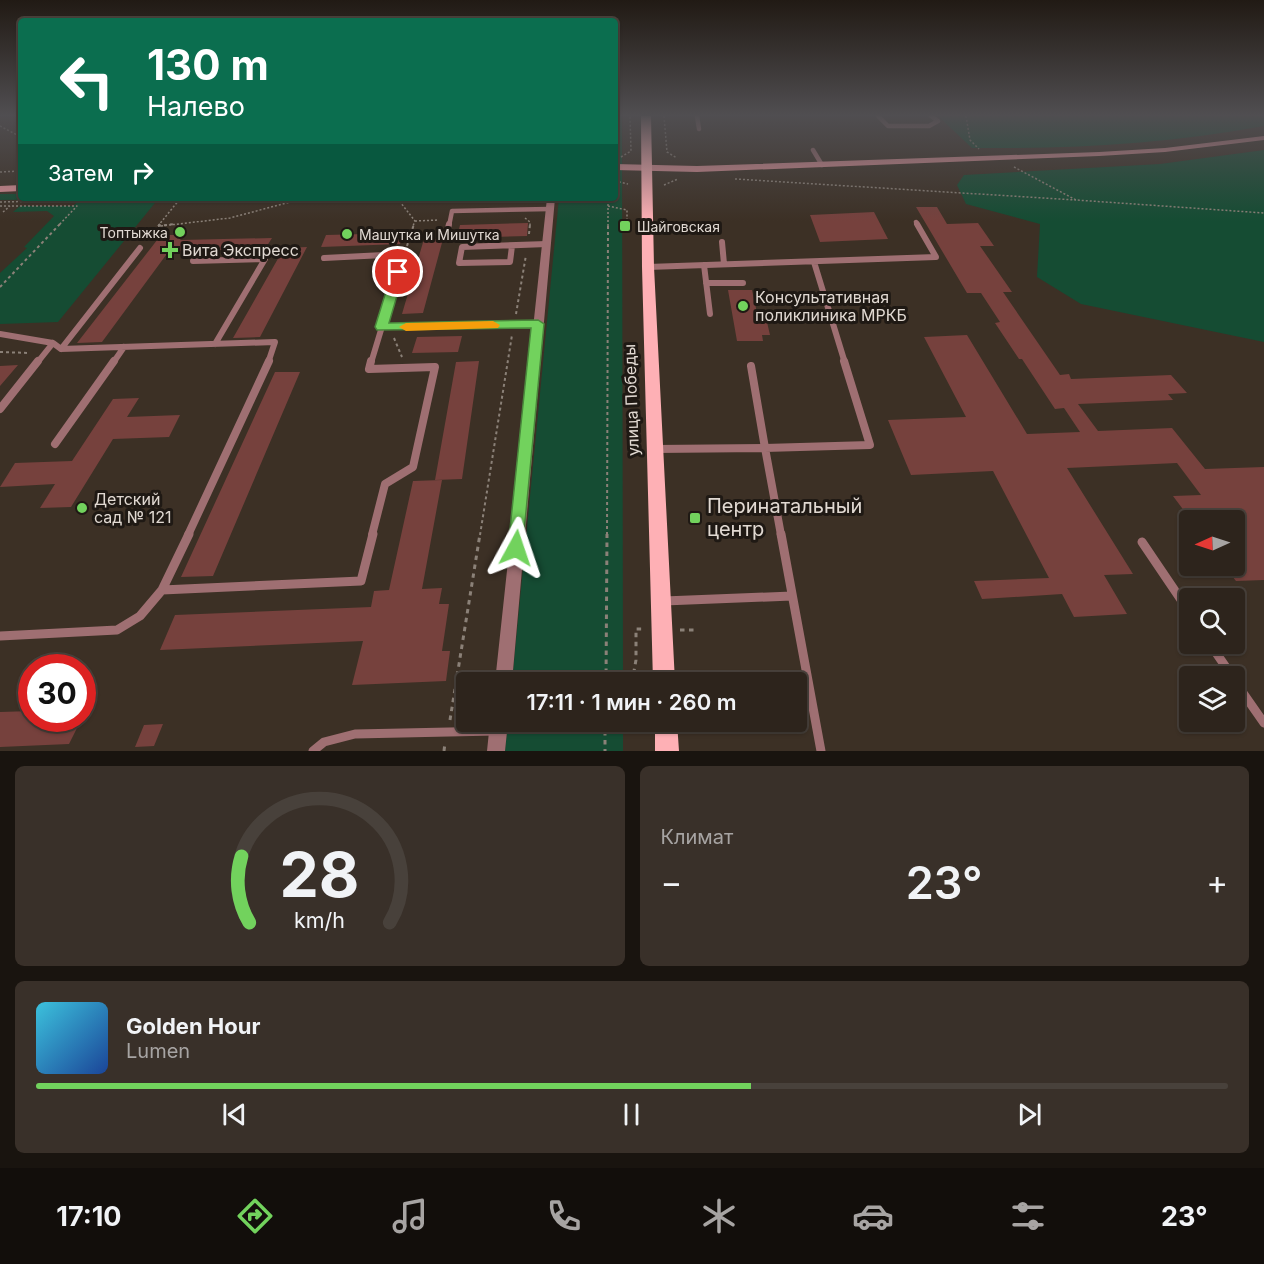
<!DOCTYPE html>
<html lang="ru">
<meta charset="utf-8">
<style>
body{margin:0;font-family:Inter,sans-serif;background:#393029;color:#f1f3f6;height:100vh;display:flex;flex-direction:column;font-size:22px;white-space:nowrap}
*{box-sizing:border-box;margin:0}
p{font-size:20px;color:#a7a4a3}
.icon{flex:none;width:33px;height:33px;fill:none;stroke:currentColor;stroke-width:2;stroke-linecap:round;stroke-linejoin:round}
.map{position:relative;height:751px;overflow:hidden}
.drawer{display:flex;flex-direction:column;gap:15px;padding:15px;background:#19140f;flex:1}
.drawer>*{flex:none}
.guide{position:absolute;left:18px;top:18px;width:600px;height:183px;border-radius:6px;box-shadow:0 2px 4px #0004,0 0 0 2px #48413b;background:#0b6e4f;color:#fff;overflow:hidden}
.needle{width:39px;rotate:267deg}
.controls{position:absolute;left:1179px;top:510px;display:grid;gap:12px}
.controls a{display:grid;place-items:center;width:66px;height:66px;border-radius:6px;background:#2d241c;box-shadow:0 2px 4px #0004,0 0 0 2px #48413b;font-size:30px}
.speed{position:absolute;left:18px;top:654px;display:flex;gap:12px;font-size:30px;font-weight:700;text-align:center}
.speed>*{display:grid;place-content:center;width:78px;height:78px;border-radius:50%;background:#2d241c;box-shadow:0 2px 4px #0004,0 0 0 2px #48413b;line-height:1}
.speed .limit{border:9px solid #d22;background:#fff;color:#111}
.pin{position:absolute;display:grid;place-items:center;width:51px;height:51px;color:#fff;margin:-26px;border:3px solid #fff;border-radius:50%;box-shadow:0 2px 6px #0007}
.me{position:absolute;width:66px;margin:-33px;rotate:5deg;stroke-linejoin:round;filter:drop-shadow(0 0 4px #0008)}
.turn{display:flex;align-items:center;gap:21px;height:126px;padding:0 30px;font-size:27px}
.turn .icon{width:78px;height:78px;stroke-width:2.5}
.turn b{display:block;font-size:42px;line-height:51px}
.then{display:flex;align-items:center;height:57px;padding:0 30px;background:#0003;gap:12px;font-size:22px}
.big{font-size:45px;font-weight:600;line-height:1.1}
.drawer .widget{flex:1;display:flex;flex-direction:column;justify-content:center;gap:9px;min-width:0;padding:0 21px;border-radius:9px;background:#393029}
.drawer .dial{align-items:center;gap:0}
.dial svg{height:156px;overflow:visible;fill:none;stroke:#48413b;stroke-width:7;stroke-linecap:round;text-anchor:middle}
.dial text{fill:#f1f3f6;stroke:none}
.song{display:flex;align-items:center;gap:18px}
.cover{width:72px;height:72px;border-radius:9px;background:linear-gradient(135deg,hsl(190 70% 55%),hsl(220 70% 35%))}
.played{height:6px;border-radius:3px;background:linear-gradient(90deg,#72d25d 60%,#48413b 60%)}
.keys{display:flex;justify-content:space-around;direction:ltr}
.heat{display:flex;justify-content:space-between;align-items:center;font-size:33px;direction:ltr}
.drawer .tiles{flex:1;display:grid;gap:15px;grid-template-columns:1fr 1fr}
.widget:last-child{grid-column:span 2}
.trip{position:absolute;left:456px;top:672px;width:351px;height:60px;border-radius:6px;background:#2d241c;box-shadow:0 2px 4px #0004,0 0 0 2px #48413b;font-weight:600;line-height:60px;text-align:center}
.menu{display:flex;height:96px;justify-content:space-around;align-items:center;background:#120e0b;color:#a7a4a3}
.menu .icon{width:42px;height:42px}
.menu .active{color:#72d25d}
.menu b{font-size:27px;color:#f1f3f6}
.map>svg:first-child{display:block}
.green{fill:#154c33}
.building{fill:#76413d}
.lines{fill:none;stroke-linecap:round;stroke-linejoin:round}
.path-far2{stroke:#8b8178;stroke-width:1.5;stroke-dasharray:2 2;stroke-linecap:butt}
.path-far1{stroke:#8b8178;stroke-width:2;stroke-dasharray:3 3;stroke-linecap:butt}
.path{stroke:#8b8178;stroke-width:3;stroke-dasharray:4.5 4.5;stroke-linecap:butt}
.lane-far3{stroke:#9f6f72;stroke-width:4.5}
.lane-far2{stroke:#9f6f72;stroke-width:6}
.lane-far1{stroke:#9f6f72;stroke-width:8}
.lane{stroke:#9f6f72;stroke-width:9}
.street{fill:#9f6f72;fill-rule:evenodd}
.secondary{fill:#db9096;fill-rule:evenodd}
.primary{fill:#feb0b5;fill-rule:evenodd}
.route{fill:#72d25d;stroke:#4a883c;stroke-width:1.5}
.slow{fill:#f59e0b}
.poi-dot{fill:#72d25d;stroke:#1f1914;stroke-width:2}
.labels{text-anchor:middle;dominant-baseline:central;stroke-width:6;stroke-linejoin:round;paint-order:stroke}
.far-poi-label{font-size:14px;fill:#e1d9d2;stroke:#1f1914;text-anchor:start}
.poi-label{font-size:16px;fill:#e1d9d2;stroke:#1f1914;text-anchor:start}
.street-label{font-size:16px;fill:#e1d9d2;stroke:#1f1914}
.near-poi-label{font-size:20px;fill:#e1d9d2;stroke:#1f1914;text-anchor:start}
</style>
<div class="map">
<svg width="1264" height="751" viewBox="0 0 1264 751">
<rect width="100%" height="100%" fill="#3c3025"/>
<path class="green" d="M615,116H622L623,682H512L559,198H615Z
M938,116H1264V126C1167,144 1070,149 972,148Z
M1264,150V342L1081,304L1037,277L1040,224L966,204L957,185L964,175L1160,164Z
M0,194H21V198H159L58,322L0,324V273L27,248L24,247L54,216L47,211L13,212L20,206H73L81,199L0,200Z
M508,722H623V751H505Z"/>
<path class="building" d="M916,207H937L947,224L978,223L994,246H980L1012,292H1003L1060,375L1069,374L1071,379L1171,375L1187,393L1168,394L1173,400L1078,404L1098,431L1172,428L1205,469L1264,467V580L1236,581L1224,566H1234V520H1191L1173,496L1201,495L1177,463L1067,468L1133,574L1104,575L1127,614L1074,617L1062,594L982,599L974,581L1049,578L993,471L911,475L888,420L966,417L924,337L967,335L1027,434L1080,432L1064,408L1055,409L1022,359H1019L995,323L1000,322L981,293H967Z
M874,212L888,239L820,242L810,215Z
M528,223L527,236L457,238L460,225Z
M404,233L400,244L321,247L326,235Z
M161,235H184L180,240L272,238L265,249L169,251L102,342L77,343Z
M424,239H443L423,313L402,314Z
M307,247L260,337L233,338L284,248Z
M728,290H752L759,322H767L770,335H762L763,341H737Z
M462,336L458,352L412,353L417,337Z
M479,361L462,479L435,480L456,362Z
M18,365L0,386V366Z
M275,372H300L213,576L181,577Z
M139,398L127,417L180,415L169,437L113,439L71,507L40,508L55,484L0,487L15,463L72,461L113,399Z
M442,480L422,589L442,588L439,604H449L442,651H450L446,681L352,685L363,641L160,650L175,615L371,607L374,591L389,590L413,481Z
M32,711V718H82L69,744L0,747V712Z
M163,724L154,746L135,747L144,725Z"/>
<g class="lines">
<path class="path-far2" d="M664,116L667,152L677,158
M966,116L970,140L979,149
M0,126L21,137
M621,157L631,151L630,116
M1014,167L1076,200L1264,213
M0,172L21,171
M735,179L1076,200
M615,181L628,184
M664,185L678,179
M174,198H180
M397,198L415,221L413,226
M0,202L172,198
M0,206H77L58,226
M608,206L627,210V224
M3,212L10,206
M525,218L530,222V226
M415,221L439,220
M158,226L179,200
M161,226L230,218L305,198
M608,226V198"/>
<path class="path-far1" d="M158,226L174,224
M529,234L530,224
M147,240L160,224
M407,246L414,224
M0,287L60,224
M516,314L526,255
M394,338L402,357
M0,352L30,353
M480,535L512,335
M607,535L608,224"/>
<path class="path" d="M680,630H696
M606,682L607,534
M632,682L636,660V629H645
M454,706H466
M450,720L480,534
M605,722V751
M622,722L628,728V722
M444,751L445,743"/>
<path class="lane-far3" d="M697,116L699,129
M878,116L888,126H929L938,121L931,116
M813,150L822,165
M916,222L918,226
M449,226L452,211L550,209"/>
<path class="lane-far2" d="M448,228L449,224
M722,242L724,264
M512,246L510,262L459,263L462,247L547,244
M324,258L404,254L371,363
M193,261L265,259L215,344
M814,262L845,363
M704,265L710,314
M648,267L936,257L917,224
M706,283H743
M381,327L538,324
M0,334L53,343L61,349L275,342L268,363
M61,349L140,248
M37,363L53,343
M113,363L124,347"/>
<path class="lane-far1" d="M371,361L369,369L435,367L413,467L385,484L372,535
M0,409L38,361
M55,444L114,361
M655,449L765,448L751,366
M188,535L269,361
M781,535L765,448L870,445L844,361"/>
<path class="lane" d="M781,534L821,751
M1142,542L1190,613
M162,590L361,581L373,534
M664,601L792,596
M0,636L117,630L140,616L162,590L189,534
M1210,644L1232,676
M1234,680L1264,723
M313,751L324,742L355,734L496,731"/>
<path class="street" d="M547,198H555L512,682H495Z
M490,722H508L505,751H487Z"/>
<path class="secondary" d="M1264,136V140L1165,152L1099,156L697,172L615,170V164L697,166L1099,152L1165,148Z
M21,185V191L0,192V186Z"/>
<path class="primary" d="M641,116H651L654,267L675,682H653L642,267Z
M655,722H677L679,751H655Z"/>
</g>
<linearGradient id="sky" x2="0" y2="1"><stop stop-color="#211a14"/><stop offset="0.52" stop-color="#504e51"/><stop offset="1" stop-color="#504e51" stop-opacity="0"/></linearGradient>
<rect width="1264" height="221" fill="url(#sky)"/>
<path class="route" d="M398,269L404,272L389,323L538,320L544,324L522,553L516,556L510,553L508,548L531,328L377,330L375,327L392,272Z"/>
<path class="slow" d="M493,321L500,325L498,328L406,331L399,327L406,323Z"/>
<g class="poi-dot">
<rect x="619" y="220" width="12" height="12" rx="3"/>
<circle cx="180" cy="232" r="6"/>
<circle cx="347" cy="234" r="6"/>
<path d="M167 241h6v6h6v6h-6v6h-6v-6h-6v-6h6z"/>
<circle cx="743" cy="306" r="6"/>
<circle cx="82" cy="508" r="6"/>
<rect x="689" y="512" width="12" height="12" rx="3"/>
</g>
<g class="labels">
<g class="far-poi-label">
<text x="637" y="226">Шайговская</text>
<text x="168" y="232" text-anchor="end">Топтыжка</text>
<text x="359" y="234">Машутка и Мишутка</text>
</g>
<g class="poi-label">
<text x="182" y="250">Вита Экспресс</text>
<text x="755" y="297">Консультативная<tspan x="755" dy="18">поликлиника МРКБ</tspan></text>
<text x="94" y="499">Детский<tspan x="94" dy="18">сад № 121</tspan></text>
</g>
<g class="street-label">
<text transform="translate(631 400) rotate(-92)">улица Победы</text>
</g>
<g class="near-poi-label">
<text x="707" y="506">Перинатальный<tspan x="707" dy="23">центр</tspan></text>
</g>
</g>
</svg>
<div class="controls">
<a><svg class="needle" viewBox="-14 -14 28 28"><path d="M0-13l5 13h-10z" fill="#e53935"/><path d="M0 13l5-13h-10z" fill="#a7a4a3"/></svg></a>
<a><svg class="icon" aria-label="search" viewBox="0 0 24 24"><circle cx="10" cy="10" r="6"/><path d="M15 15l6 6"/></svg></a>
<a><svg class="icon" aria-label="layers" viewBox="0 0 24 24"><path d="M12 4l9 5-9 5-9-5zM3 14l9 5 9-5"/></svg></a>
</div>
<div class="speed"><div class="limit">30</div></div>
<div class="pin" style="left:398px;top:272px;background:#d93025"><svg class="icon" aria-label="arrive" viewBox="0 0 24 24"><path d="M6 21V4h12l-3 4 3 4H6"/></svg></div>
<svg class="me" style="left:516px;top:548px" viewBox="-20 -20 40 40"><path d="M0-17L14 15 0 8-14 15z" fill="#72d25d" stroke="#fff" stroke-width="4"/></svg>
<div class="trip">17:11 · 1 мин · 260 m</div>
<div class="guide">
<div class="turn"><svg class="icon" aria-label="left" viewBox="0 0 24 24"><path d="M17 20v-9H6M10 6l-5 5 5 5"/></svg><div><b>130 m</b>Налево</div></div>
<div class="then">Затем<svg class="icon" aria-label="right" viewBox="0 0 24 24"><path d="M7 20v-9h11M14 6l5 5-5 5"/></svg></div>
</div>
</div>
<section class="drawer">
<div class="tiles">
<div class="widget dial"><svg viewBox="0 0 100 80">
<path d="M14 69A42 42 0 1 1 86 69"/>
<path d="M14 69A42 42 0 0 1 10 35" stroke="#72d25d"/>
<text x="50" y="56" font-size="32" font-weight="700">28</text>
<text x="50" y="72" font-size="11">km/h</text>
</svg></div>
<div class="widget"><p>Климат</p>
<div class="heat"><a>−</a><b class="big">23°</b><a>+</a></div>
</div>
<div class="widget">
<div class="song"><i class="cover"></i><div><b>Golden Hour</b><p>Lumen</p></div></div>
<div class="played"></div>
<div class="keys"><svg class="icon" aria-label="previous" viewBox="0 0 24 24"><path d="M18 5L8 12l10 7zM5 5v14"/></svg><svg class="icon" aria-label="pause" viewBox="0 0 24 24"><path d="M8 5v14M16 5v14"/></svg><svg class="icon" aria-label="next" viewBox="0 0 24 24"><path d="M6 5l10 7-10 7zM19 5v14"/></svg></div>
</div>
</div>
</section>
<nav class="menu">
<b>17:10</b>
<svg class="icon active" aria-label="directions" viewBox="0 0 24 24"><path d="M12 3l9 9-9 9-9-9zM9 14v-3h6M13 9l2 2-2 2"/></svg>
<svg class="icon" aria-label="music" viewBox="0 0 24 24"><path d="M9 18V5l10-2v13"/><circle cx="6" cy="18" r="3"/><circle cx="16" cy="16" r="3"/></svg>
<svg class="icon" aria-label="phone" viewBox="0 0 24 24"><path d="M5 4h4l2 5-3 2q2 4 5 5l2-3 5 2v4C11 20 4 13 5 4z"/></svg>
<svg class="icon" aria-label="climate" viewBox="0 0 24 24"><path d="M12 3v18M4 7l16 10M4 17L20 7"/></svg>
<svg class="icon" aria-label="car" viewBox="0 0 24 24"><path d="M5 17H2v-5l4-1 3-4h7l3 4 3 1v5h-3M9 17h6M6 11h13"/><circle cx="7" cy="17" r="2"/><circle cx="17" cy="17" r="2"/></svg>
<svg class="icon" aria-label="filters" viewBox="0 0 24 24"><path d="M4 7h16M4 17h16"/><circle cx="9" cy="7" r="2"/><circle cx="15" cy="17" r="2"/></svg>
<b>23°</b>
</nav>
